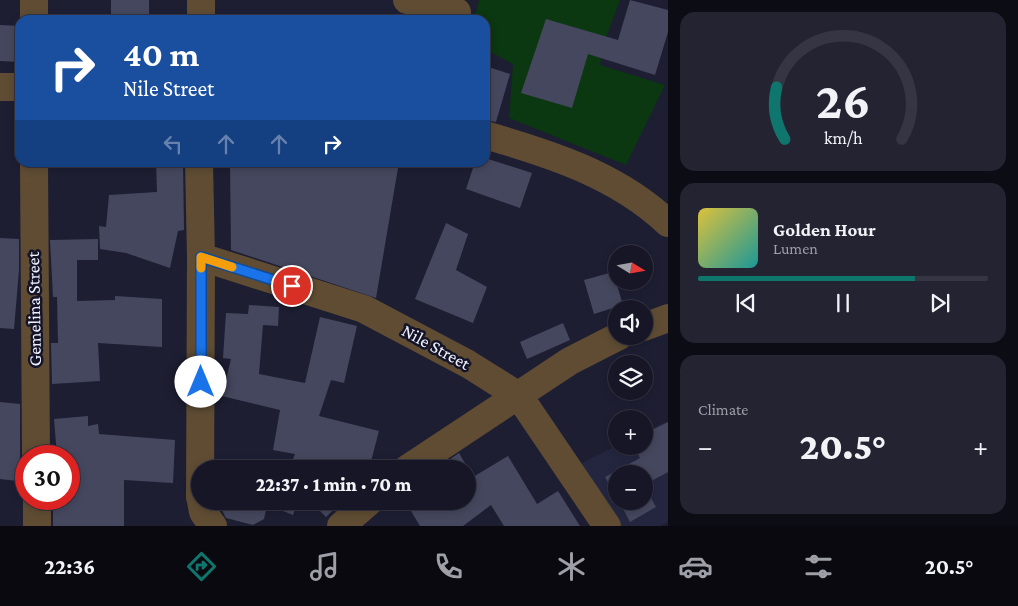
<!DOCTYPE html>
<meta charset="utf-8">
<style>
body{margin:0;font-family:"Crimson Pro",serif;background:#232332;color:#f1f3f6;height:100vh;display:flex;flex-direction:column;font-size:19px;white-space:nowrap}
*{box-sizing:border-box;margin:0}
p{font-size:16px;color:#9e9fa7}
.icon{flex:none;width:28px;height:28px;fill:none;stroke:currentColor;stroke-width:2;stroke-linecap:round;stroke-linejoin:round}
.map{position:relative;flex:1;overflow:hidden}
.details{display:flex;flex-direction:column;gap:12px;padding:12px;background:#0c0c15;width:350px}
.details>*{flex:none}
.top-card{position:absolute;left:15px;top:15px;width:475px;height:152px;border-radius:15px;box-shadow:0 2px 8px #0003,0 0 0 1px #353543;background:#1a4fa0;color:#fff;overflow:hidden}
.needle{width:32px;rotate:101deg}
.tools{position:absolute;left:608px;top:245px;display:grid;gap:10px}
.tools a{display:grid;place-items:center;width:45px;height:45px;border-radius:50%;background:#161626;box-shadow:0 2px 8px #0003,0 0 0 1px #353543;font-size:25px}
.speed{position:absolute;left:15px;top:445px;display:flex;gap:10px;font-size:25px;font-weight:700;text-align:center}
.speed>*{display:grid;place-content:center;width:65px;height:65px;border-radius:50%;background:#161626;box-shadow:0 2px 8px #0003,0 0 0 1px #353543;line-height:1}
.speed .limit{border:8px solid #d22;background:#fff;color:#111}
.pin{position:absolute;display:grid;place-items:center;width:42px;height:42px;color:#fff;margin:-21px;border:2px solid #fff;border-radius:50%;box-shadow:0 1px 5px #0007}
.me{position:absolute;width:55px;margin:-28px;rotate:0deg;stroke-linejoin:round;filter:drop-shadow(0 0 4px #0008)}
.turn{display:flex;align-items:center;gap:18px;height:105px;padding:0 25px;font-size:22px}
.turn .icon{width:65px;height:65px;stroke-width:2.5}
.turn b{display:block;font-size:35px;line-height:42px}
.lanes{display:flex;align-items:center;height:48px;padding:0 25px;background:#0003;justify-content:center;gap:25px;direction:ltr}
.lanes .off{opacity:.35}
.big{font-size:38px;font-weight:800;line-height:1.1}
.details .card{flex:1;display:flex;flex-direction:column;justify-content:center;gap:8px;min-width:0;padding:0 18px;border-radius:15px;background:#232332}
.details .dial{align-items:center;gap:0}
.dial svg{height:130px;overflow:visible;fill:none;stroke:#353543;stroke-width:7;stroke-linecap:round;text-anchor:middle}
.dial text{fill:#f1f3f6;stroke:none}
.song{display:flex;align-items:center;gap:15px}
.cover{width:60px;height:60px;border-radius:8px;background:linear-gradient(135deg,hsl(50 70% 55%),hsl(180 70% 35%))}
.played{height:5px;border-radius:2px;background:linear-gradient(90deg,#0f766e 75%,#353543 75%)}
.keys{display:flex;justify-content:space-around;direction:ltr}
.heat{display:flex;justify-content:space-between;align-items:center;font-size:28px;direction:ltr}
.trip{position:absolute;left:191px;top:460px;width:285px;height:50px;border-radius:25px;background:#161626;box-shadow:0 2px 8px #0003,0 0 0 1px #353543;font-weight:800;line-height:50px;text-align:center}
.menu{display:flex;height:80px;justify-content:space-around;align-items:center;background:#09090f;color:#9e9fa7}
.menu .icon{width:35px;height:35px}
.menu .on{color:#0f766e}
.menu b{font-size:22px;color:#f1f3f6}
main{display:flex;flex:1;min-height:0}
.map>svg:first-child{display:block}
.built{fill:#242640;fill-rule:evenodd}
.green{fill:#0b3711}
.building{fill:#45475e}
.lines{fill:none;stroke-linecap:round;stroke-linejoin:round}
.minor{stroke:#5f4c33;stroke-width:28}
.route-casing{stroke:#114b97;stroke-width:12}
.route{stroke:#1a73e8;stroke-width:9}
.slow{stroke:#f59e0b;stroke-width:9}
.labels{text-anchor:middle;dominant-baseline:central;stroke-width:5;stroke-linejoin:round;paint-order:stroke}
.street-label{font-size:18px;fill:#f1f2fe;stroke:#141428}
</style>
<main>
<div class="map">
<svg width="668" height="526" viewBox="0 0 668 526">
<rect width="100%" height="100%" fill="#1d1e32"/>
<path class="built" d="M665,422L668,428V522L660,526H621L580,464L616,446H644V432ZM616,474H644V501H616Z"/>
<path class="green" d="M479,0H620L603,46L600,65L665,85L626,165L509,118L513,64L485,49V20H474Z"/>
<path class="building" d="M111,0H149V20H111Z
M630,0L668,10V32L655,75L588,54L572,108L521,93L546,19L618,40Z
M0,25L20,26V62L0,61Z
M485,66L510,74L496,122L485,120Z
M485,158L532,173L520,208L466,189L475,162H485Z
M156,162H183L184,230L178,231L170,268L126,253L100,249L99,226L106,227L109,195L157,192Z
M230,162H399L376,298L231,250Z
M446,223L468,234L456,270L487,287L473,323L415,299Z
M0,238L19,239V270L14,329L0,328Z
M98,239V260H77V301L115,300V296L162,299V347L98,343L100,381L52,384L51,343H58L57,297H53L50,240Z
M613,272L623,305L594,314L584,280Z
M249,305L279,307L278,326L263,325L259,374L305,383L320,317L357,326L344,383L331,380L319,416L379,431L369,469H289L295,454L273,450L280,410L222,396L231,359L223,358L226,313L248,314Z
M563,323L570,340L527,359L520,342Z
M0,402L20,404V456L17,481L0,479Z
M88,416V426L98,424L99,434L175,440L173,483L124,480V526H53V500L69,501V456H57L54,419Z
M668,422V472L644,485V474H616V497L605,477L640,458L634,446H644V434Z
M459,453L473,477L508,456L537,504L558,491L580,526H504L491,505L463,526H420L405,501H468V469H436Z
M644,485L656,507L630,522L619,501H644Z
M217,501H268L264,519L253,525L226,518Z
M276,501H298L293,515L273,507Z
M310,501H342L326,517Z"/>
<g class="lines">
<path class="minor" d="M34,0V20
M407,0L457,12
M201,20V0
M0,87H20
M485,135C551,154 617,175 668,223
M34,162L36,456
M199,162L201,257L200,497
M201,257L364,309L468,364L519,396L607,526
M644,327L668,318
M407,469L570,361L619,336
M37,499V526
M201,501L203,512L213,526
M341,526L370,501"/>
</g>
<g class="lines">
<defs>
<path id="route" d="M201,382V257L292,286"/>
</defs>
<use href="#route" class="route-casing"/>
<use href="#route" class="route"/>
<path class="slow" d="M201,268V257L232,267"/>
</g>
<g class="labels">
<g class="street-label">
<text transform="translate(34 309) rotate(-91)">Gemelina Street</text>
<text transform="translate(436 347) rotate(29)">Nile Street</text>
</g>
</g>
</svg>
<div class="tools">
<a><svg class="needle" viewBox="-14 -14 28 28"><path d="M0-13l5 13h-10z" fill="#e53935"/><path d="M0 13l5-13h-10z" fill="#9e9fa7"/></svg></a>
<a><svg class="icon" aria-label="sound" viewBox="0 0 24 24"><path d="M4 9h4l5-4v14l-5-4H4zM17 9q2 3 0 6"/></svg></a>
<a><svg class="icon" aria-label="layers" viewBox="0 0 24 24"><path d="M12 4l9 5-9 5-9-5zM3 14l9 5 9-5"/></svg></a>
<a>+</a>
<a>−</a>
</div>
<div class="speed"><div class="limit">30</div></div>
<div class="pin" style="left:292px;top:286px;background:#d93025"><svg class="icon" aria-label="arrive" viewBox="0 0 24 24"><path d="M6 21V4h12l-3 4 3 4H6"/></svg></div>
<svg class="me" style="left:201px;top:382px" viewBox="-20 -20 40 40"><circle r="19" fill="#fff"/><path d="M0-13L10 11 0 6-10 11z" fill="#1a73e8"/></svg>
<div class="trip">22:37 · 1 min · 70 m</div>
<div class="top-card">
<div class="turn"><svg class="icon" aria-label="right" viewBox="0 0 24 24"><path d="M7 20v-9h11M14 6l5 5-5 5"/></svg><div><b>40 m</b>Nile Street</div></div>
<div class="lanes"><svg class="icon off" aria-label="left" viewBox="0 0 24 24"><path d="M17 20v-9H6M10 6l-5 5 5 5"/></svg><svg class="icon off" aria-label="ahead" viewBox="0 0 24 24"><path d="M12 20V5M6 11l6-6 6 6"/></svg><svg class="icon off" aria-label="ahead" viewBox="0 0 24 24"><path d="M12 20V5M6 11l6-6 6 6"/></svg><svg class="icon" aria-label="right" viewBox="0 0 24 24"><path d="M7 20v-9h11M14 6l5 5-5 5"/></svg></div>
</div>
</div>
<section class="details">
<div class="card dial"><svg viewBox="0 0 100 80">
<path d="M14 69A42 42 0 1 1 86 69"/>
<path d="M14 69A42 42 0 0 1 9 37" stroke="#0f766e"/>
<text x="50" y="56" font-size="32" font-weight="700">26</text>
<text x="50" y="72" font-size="11">km/h</text>
</svg></div>
<div class="card">
<div class="song"><i class="cover"></i><div><b>Golden Hour</b><p>Lumen</p></div></div>
<div class="played"></div>
<div class="keys"><svg class="icon" aria-label="previous" viewBox="0 0 24 24"><path d="M18 5L8 12l10 7zM5 5v14"/></svg><svg class="icon" aria-label="pause" viewBox="0 0 24 24"><path d="M8 5v14M16 5v14"/></svg><svg class="icon" aria-label="next" viewBox="0 0 24 24"><path d="M6 5l10 7-10 7zM19 5v14"/></svg></div>
</div>
<div class="card"><p>Climate</p>
<div class="heat"><a>−</a><b class="big">20.5°</b><a>+</a></div>
</div>
</section>
</main>
<nav class="menu">
<b>22:36</b>
<svg class="icon on" aria-label="directions" viewBox="0 0 24 24"><path d="M12 3l9 9-9 9-9-9zM9 14v-3h6M13 9l2 2-2 2"/></svg>
<svg class="icon" aria-label="music" viewBox="0 0 24 24"><path d="M9 18V5l10-2v13"/><circle cx="6" cy="18" r="3"/><circle cx="16" cy="16" r="3"/></svg>
<svg class="icon" aria-label="phone" viewBox="0 0 24 24"><path d="M5 4h4l2 5-3 2q2 4 5 5l2-3 5 2v4C11 20 4 13 5 4z"/></svg>
<svg class="icon" aria-label="climate" viewBox="0 0 24 24"><path d="M12 3v18M4 7l16 10M4 17L20 7"/></svg>
<svg class="icon" aria-label="car" viewBox="0 0 24 24"><path d="M5 17H2v-5l4-1 3-4h7l3 4 3 1v5h-3M9 17h6M6 11h13"/><circle cx="7" cy="17" r="2"/><circle cx="17" cy="17" r="2"/></svg>
<svg class="icon" aria-label="filters" viewBox="0 0 24 24"><path d="M4 7h16M4 17h16"/><circle cx="9" cy="7" r="2"/><circle cx="15" cy="17" r="2"/></svg>
<b>20.5°</b>
</nav>
